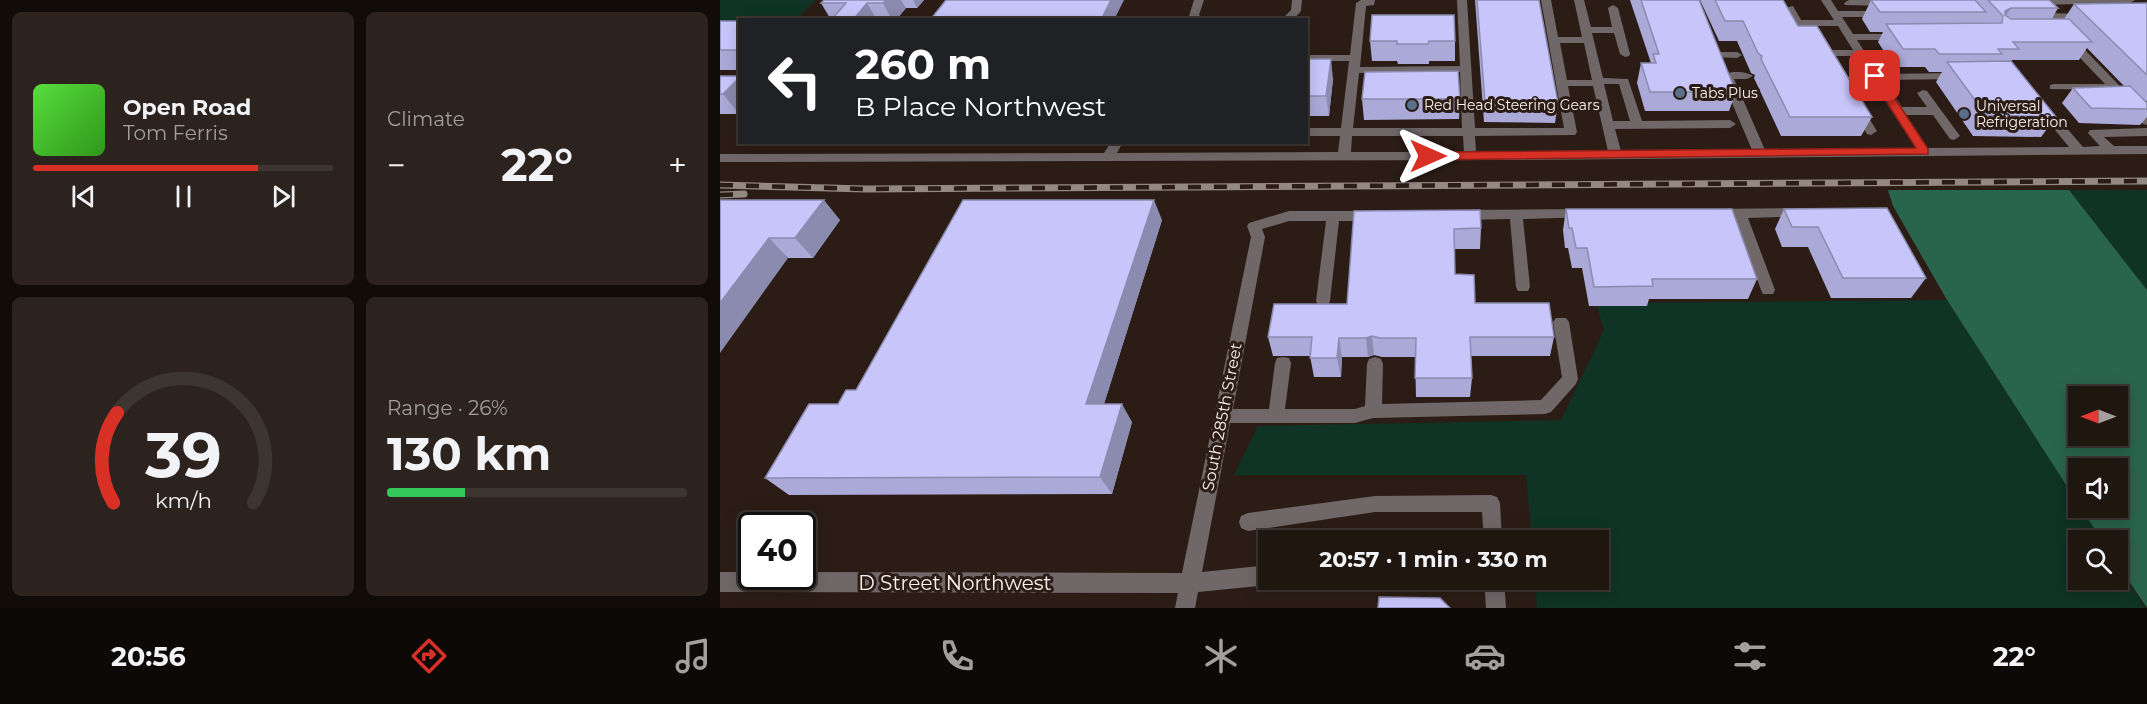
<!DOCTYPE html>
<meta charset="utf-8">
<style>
body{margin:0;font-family:Montserrat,sans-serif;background:#2d231e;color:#f1f3f6;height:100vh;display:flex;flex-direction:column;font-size:22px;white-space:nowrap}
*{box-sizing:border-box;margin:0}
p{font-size:20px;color:#a29f9f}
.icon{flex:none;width:33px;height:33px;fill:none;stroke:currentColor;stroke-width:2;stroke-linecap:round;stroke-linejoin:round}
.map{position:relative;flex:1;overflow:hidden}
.drawer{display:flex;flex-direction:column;gap:12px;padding:12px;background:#120c09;width:720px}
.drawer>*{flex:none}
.hud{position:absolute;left:18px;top:18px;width:570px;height:126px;border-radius:0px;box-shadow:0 3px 15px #0003,0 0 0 2px #3d3530;background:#202124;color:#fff;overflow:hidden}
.needle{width:39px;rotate:270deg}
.tools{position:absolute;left:1348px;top:386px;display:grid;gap:12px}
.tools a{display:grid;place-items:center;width:60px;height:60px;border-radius:0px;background:#201610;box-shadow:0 3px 15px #0003,0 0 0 2px #3d3530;font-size:30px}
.speed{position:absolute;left:18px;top:512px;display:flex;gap:12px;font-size:30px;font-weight:700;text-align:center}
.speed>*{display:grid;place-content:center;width:78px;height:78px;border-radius:50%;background:#201610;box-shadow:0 3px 15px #0003,0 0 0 2px #3d3530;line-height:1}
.speed .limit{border:3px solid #111;border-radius:9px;background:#fff;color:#111}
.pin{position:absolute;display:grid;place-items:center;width:51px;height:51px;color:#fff;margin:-26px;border-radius:12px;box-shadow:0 3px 9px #0006}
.me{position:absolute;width:66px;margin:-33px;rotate:90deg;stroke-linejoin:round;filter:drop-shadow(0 0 4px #0008)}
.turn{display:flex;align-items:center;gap:21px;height:126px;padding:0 18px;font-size:27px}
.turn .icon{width:78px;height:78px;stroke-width:2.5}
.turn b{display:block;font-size:42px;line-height:51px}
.big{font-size:45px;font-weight:700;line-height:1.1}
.drawer .widget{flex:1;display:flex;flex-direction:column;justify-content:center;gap:9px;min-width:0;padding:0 21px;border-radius:9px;background:#2d231e}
.drawer .dial{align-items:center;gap:0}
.dial svg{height:156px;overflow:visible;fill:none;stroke:#3d3530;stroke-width:7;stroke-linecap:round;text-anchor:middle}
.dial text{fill:#f1f3f6;stroke:none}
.song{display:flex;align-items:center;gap:18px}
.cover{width:72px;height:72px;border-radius:9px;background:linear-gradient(135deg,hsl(110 70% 55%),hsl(110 70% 35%))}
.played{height:6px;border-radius:3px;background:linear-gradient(90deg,#d93025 75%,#3d3530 75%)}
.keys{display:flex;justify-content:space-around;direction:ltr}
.heat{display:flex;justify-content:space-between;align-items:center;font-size:33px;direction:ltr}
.charge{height:9px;border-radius:4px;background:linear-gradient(90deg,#34c759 26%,#3d3530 0)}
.drawer .tiles{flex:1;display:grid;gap:12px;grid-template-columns:repeat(2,1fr)}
.trip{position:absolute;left:538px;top:530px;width:351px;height:60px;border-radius:0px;background:#201610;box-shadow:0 3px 15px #0003,0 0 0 2px #3d3530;font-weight:700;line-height:60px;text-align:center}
.tabs{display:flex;height:96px;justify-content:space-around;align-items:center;background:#0d0906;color:#a29f9f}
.tabs .icon{width:42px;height:42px}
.tabs .current{color:#d93025}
.tabs b{font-size:27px;color:#f1f3f6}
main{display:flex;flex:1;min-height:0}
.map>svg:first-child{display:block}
.green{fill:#0f3325}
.forest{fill:#29644c;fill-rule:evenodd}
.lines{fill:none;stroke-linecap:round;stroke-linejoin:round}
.minor{fill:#706769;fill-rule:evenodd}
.rail-casing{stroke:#948882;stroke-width:7}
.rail{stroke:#2b1d15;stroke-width:4.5;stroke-dasharray:13;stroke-linecap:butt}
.wall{fill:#aba9d7}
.shaded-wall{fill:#8b8aaf}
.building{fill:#c7c5fa;stroke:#8b8aaf;stroke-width:1.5}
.route{fill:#d93025;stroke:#8d1f18;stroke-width:1.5}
.service-dot{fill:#5c6f8a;stroke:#2b1d15;stroke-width:2}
.labels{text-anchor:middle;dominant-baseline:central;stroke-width:6;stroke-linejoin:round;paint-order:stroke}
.far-poi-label{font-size:14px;fill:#fbf1ec;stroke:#2b1d15;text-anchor:start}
.street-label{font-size:16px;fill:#fbf1ec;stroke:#2b1d15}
.near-street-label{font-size:20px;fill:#fbf1ec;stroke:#2b1d15}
</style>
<main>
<section class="drawer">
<div class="tiles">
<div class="widget">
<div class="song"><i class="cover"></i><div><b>Open Road</b><p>Tom Ferris</p></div></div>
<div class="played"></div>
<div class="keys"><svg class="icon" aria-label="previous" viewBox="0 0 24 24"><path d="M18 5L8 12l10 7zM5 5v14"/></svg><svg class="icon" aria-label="pause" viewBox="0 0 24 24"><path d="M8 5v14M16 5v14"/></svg><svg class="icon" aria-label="next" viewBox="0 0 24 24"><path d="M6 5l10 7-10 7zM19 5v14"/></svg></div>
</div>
<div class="widget"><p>Climate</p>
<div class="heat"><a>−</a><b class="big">22°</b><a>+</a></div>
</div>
<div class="widget dial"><svg viewBox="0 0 100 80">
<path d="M14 69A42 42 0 1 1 86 69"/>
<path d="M14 69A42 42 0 0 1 16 23" stroke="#d93025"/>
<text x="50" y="56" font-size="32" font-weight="700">39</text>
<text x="50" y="72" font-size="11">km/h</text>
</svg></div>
<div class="widget"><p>Range · 26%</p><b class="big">130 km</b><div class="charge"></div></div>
</div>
</section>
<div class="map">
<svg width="1427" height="608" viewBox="0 0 1427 608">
<rect width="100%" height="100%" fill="#2b1d15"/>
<path class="green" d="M0,0H96L77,19L20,20L19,31H0Z
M1349,190H1427V290Z
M1227,300L1382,540H1359V579H1398V565L1425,608H817L815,579H879V540H812L806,475H514L538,426L841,420L884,330L876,303Z"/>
<path class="forest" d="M1168,190H1349L1427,290V608L1398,565V540H1382L1360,507H1398V468H1359V505L1227,300L1173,206ZM1359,396H1398V435H1359Z"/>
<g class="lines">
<path class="minor" d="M474,0H484L479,15L485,20H472L469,16Z
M572,0H582L581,11L573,20H561L571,10Z
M655,0L654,5L646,6L640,67L740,66L737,0H747L755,128H844L821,0H831L838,37H862L854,0H864L871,27H892L888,8L893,5L898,8L910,54L909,56L905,57L900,54L894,33H872L883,78L908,79L922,121L1010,120L1016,124L1010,128L895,129L901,151L1032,150L1001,77C1006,70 1026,71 1033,76L1027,79H1014L1045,150L1196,148L1165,101H1138L1157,131L1151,135L1147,134L1124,98L1130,94H1161L1137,56H1110L1112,59L1106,62L1102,61L1097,53L1102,50H1133L1118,26H1084L1092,39L1091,41H1083L1064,8L1073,6L1081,20H1114L1101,0H1111L1118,11H1163L1168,14L1163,17H1122L1133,34H1178L1183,37L1178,40H1137L1159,74L1237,73L1243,76L1237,79L1164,80L1182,107H1207L1197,93L1203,90L1207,91L1240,136L1234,140L1230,139L1213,115H1186L1208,148L1349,147L1316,107L1322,103L1326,104L1363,147L1380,146L1368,133L1370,130L1427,128V136L1384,137L1394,146H1427V154L795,160L0,162V154L384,153L391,142H403L397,153L618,152L620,136H586V128H621L629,61H586V55H630L636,3L641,0ZM840,43H864L872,80H847ZM740,72L742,128H633L639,73ZM884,84H899L910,121H893ZM848,86H873L888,151L756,152L755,136L855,135L857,132ZM632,136H743L744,152H631Z
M1129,0H1168L1173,3L1168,6L1125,5L1124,3Z
M1308,0H1415L1410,3L1312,5L1308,4Z
M1326,13L1368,14L1369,16L1364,19H1335L1427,114V125L1423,124L1391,90L1330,89V85L1334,84H1385L1322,18L1321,16Z
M998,52H1017L1022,55L1017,58L994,57V53Z
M1083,208L1088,210L1090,213L1088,216L1028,218L1055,290L1053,294H1043L1041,290L1015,218L993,219L986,214L993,209Z
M864,209L869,211L871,214L869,217L803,219L810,287L808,291H798L796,287L790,219L741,220L734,215L741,210Z
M569,211H654L661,216L654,221H619L610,301L608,305H598L596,301L606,221H569L542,229L545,237L513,409H549L555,363L557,358L563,357L569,358L571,363L565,409H635L645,406L647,364L649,359L655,357L661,359L663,364L662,404L821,400L842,377L833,322L836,318H846L849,322L858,379L856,384L831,412L825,414L653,418L635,423H510L482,572L549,565V579H557L549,585L478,592L475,608H455L458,593L0,592V572H32V576H82V572L462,573L531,237L527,226L529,223Z
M771,495L777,497L780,503L782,540H764L762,512H655L528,531L521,528L519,522L521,516L528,513L655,496Z
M764,579H784L786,608H766Z"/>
<defs>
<path id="rail" d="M0,185L146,189L1427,181
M0,195L24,194"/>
</defs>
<use href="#rail" class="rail-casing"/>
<use href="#rail" class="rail"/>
</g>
<path class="wall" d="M104,0H204L197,8H186L176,20H111L101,3Z
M755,0H819L838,103L835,123L764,122Z
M910,0H979L1016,92L1009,111H925L917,83L921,63H931Z
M980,0H1063L1078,26L1152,117L1141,136H1061L1034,78L1035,75L1031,73L1017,41H999Z
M1151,0H1329L1338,8L1332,19H1344L1354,4L1427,3V101H1425L1427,103V117L1420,125L1359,123L1342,103L1353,88L1404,86L1367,48L1359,60H1292L1291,61L1336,117L1321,137L1253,136L1216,82L1222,72H1209L1205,67H1174L1158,42L1163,32H1150L1142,19Z
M0,21H20V70H0Z
M650,41H735V61H709V64H678L677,61H652Z
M586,59L613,79L609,116H586Z
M0,76H20L19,114H0Z
M642,99H740L739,119L644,120Z
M0,200L120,220L93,258H68Z
M846,209L1037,279L1028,299H929L927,306H869L862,268H852L848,248H845L843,230Z
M1064,209L1206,278L1191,298H1111L1088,247H1062L1055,229Z
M634,211L761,228L760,249H735V274L755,303L834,337L830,356H751L752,378L750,397H696L695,357H662L654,355L648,357H622L621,377H594L590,356H553L548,337L627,304Z
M442,220L384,404L412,422L392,494L69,495L45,478L118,404L136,390Z"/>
<path class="shaded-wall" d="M166,0H181L186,8L176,20H172L163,3Z
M193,0H204L197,8Z
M391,0H404L394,20H381Z
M147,3L157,20H133Z
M1291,8L1282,22L1285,11Z
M611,59L613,79L609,116L606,96Z
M20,77V113L19,114L3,94Z
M104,200L120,220L93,258L75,238Z
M434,200L442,220L378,423L366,404Z
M49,238L68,258L0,353V303Z
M652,336L654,355L648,357L646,338Z
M619,338L622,357L621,377L617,358Z
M402,404L412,422L392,494L380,477Z"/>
<path class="building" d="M104,0H166L163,3H147L133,20H111L126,3H101Z
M226,0H391L381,20H210Z
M757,0H819L838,103L765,102Z
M921,0H979L1016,92H930L921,63H936L933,54H939Z
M995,0H1063L1078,26H1097L1152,117H1070L1041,59L1042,56L1038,53L1023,21H1005Z
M1151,0H1255L1266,12H1160Z
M1268,0H1329L1338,8H1291L1285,11V15L1291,19H1349L1372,42H1293L1299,49H1278L1282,54H1219L1215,49H1183L1166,24L1282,23L1283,16Z
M1427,3V75L1354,4Z
M652,15H734L735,41H709L708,44H677V41H650Z
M0,21H20V47L16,50H0Z
M586,59H611L606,96H586Z
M1291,61L1336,117L1266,115L1227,62Z
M738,71L740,99H642L645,72Z
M0,76H20V77L3,94H0Z
M1410,86L1427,103V109L1371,108L1353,88Z
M0,200H104L75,238H49L0,303Z
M243,200H434L366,404H402L380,477L45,478L89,404H118L126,390H136Z
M1167,208L1206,278H1123L1098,227H1072L1064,209Z
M846,209H1012L1037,279H932L933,286L874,287L867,248H856L852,228H849Z
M760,210L761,228L734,229L735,274L754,275L755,303H829L834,337H750L752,378H695L696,338H660L652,336L646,338H619L617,358H590L592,337H548L554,304H627L634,211Z
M659,597L720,598L730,608H658Z"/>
<path class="route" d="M1155,73L1159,74L1208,149V154L708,160L703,156L708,152L1196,148L1150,76Z"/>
<g class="service-dot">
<circle cx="960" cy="93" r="6"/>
<circle cx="692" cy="105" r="6"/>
<circle cx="1244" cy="114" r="6"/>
</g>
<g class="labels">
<g class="far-poi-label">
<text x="972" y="93">Tabs Plus</text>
<text x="704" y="105">Red Head Steering Gears</text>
<text x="1256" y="106">Universal<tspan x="1256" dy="16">Refrigeration</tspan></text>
</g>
<g class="street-label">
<text transform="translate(502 417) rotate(-79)">South 285th Street</text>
</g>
<g class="near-street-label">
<text x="235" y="583">D Street Northwest</text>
</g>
</g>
</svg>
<div class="tools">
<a><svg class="needle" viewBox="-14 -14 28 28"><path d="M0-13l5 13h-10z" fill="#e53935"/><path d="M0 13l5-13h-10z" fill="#a29f9f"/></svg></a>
<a><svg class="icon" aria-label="sound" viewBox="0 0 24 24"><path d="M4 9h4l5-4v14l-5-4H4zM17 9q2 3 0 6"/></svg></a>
<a><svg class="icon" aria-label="search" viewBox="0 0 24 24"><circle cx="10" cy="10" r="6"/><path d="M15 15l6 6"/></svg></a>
</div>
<div class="speed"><div class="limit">40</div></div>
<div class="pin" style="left:1155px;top:76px;background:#d93025"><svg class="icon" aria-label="arrive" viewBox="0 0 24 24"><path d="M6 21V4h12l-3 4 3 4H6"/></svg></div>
<svg class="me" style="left:708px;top:156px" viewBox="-20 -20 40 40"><path d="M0-17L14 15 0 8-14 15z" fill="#d93025" stroke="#fff" stroke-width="4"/></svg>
<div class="trip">20:57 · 1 min · 330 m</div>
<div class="hud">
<div class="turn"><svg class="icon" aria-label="left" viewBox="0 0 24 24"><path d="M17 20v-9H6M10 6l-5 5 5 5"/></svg><div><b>260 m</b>B Place Northwest</div></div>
</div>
</div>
</main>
<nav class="tabs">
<b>20:56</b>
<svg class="icon current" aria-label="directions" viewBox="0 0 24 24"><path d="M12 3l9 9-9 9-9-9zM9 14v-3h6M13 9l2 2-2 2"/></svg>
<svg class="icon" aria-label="music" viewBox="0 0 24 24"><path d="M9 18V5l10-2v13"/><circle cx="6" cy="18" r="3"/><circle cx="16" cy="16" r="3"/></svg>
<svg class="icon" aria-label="phone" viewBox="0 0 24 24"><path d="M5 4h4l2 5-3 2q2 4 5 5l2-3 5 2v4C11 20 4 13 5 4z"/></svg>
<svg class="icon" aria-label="climate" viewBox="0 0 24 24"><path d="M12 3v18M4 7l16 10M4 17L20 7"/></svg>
<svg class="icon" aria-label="car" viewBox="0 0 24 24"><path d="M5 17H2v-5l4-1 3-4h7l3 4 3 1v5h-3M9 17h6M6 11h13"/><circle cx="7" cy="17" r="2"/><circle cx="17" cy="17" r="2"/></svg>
<svg class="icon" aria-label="filters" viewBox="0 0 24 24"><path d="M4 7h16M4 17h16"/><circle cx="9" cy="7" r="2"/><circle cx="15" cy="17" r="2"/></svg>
<b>22°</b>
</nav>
